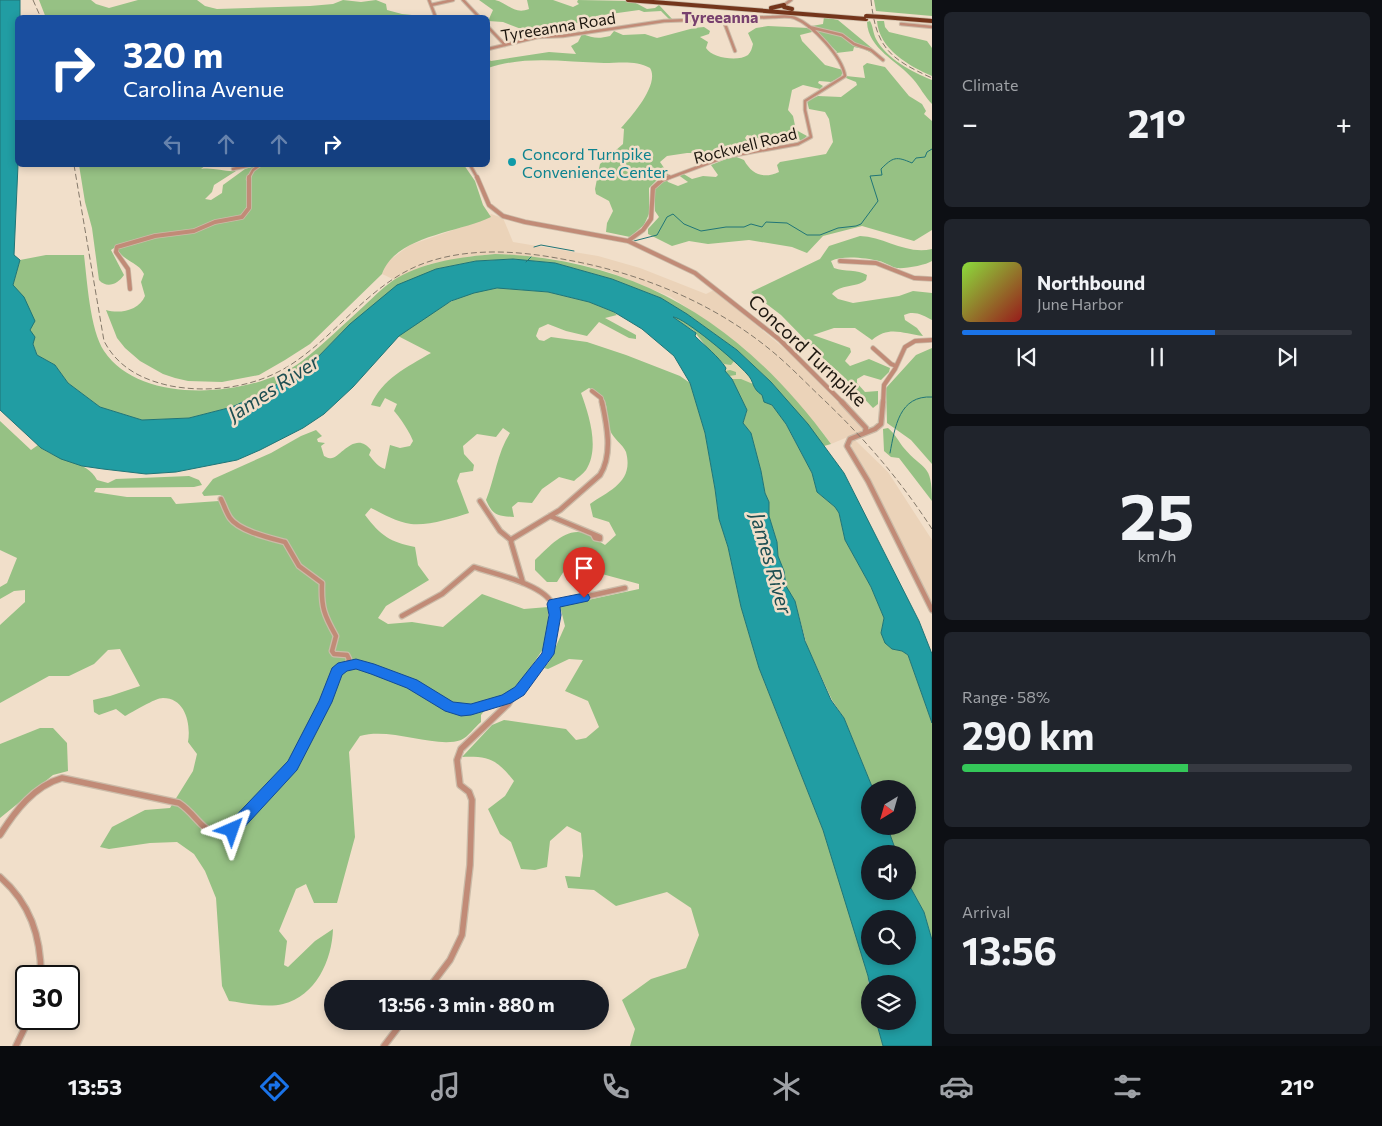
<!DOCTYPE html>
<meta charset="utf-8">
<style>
body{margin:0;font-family:Commissioner,sans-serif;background:#20242c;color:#f1f3f6;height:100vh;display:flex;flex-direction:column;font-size:19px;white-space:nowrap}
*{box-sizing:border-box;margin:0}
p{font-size:16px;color:#9ea1a6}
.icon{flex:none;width:28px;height:28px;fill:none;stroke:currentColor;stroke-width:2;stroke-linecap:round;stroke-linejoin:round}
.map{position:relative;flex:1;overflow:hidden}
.panel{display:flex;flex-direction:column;gap:12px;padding:12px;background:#0d0f14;width:450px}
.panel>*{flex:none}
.hud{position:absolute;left:15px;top:15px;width:475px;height:152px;border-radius:8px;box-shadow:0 2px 8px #0003;background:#1a4fa0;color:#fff;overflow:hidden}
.needle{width:32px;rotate:217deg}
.buttons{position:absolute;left:861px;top:780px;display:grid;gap:10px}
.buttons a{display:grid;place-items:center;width:55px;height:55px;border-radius:50%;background:#171b24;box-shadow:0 2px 8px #0003;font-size:25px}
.speed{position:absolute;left:15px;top:965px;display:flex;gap:10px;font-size:25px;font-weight:700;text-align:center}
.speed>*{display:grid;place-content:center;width:65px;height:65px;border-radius:50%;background:#171b24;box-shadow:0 2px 8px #0003;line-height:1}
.speed .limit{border:2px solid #111;border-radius:8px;background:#fff;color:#111}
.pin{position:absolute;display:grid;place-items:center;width:42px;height:42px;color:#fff;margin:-51px -21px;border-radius:50% 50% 50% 0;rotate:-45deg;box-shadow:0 0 5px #0007}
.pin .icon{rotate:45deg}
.me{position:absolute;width:55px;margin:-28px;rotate:43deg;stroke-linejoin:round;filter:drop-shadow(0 0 4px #0008)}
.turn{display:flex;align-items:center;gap:18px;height:105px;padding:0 25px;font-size:22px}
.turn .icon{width:65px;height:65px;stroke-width:2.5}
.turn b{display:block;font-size:35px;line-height:42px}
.lanes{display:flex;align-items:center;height:48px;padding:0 25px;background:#0003;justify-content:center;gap:25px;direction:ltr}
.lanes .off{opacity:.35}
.big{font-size:38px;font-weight:700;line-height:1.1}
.panel .widget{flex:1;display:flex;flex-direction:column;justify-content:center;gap:8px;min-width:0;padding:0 18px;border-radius:8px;background:#20242c}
.panel .dial{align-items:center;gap:0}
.dial b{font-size:65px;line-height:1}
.song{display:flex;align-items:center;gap:15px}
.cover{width:60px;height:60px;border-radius:8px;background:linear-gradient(135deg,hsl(90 70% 55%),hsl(0 70% 35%))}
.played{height:5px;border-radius:2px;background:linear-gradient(90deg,#1a73e8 65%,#363941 65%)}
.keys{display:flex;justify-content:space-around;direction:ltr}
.heat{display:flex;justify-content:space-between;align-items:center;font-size:28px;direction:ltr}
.charge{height:8px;border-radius:4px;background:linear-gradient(90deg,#34c759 58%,#363941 0)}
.trip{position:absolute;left:324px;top:980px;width:285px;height:50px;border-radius:25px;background:#171b24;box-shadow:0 2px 8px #0003;font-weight:700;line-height:50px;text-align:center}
.tabs{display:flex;height:80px;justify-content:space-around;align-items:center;background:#090b0e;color:#9ea1a6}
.tabs .icon{width:35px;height:35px}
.tabs .current{color:#1a73e8}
.tabs b{font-size:22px;color:#f1f3f6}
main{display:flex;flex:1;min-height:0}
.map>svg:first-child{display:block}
.built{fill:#ebd3b9}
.green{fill:#96c184}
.sand{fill:#e2d9b4}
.water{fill:#219da3;stroke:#207577;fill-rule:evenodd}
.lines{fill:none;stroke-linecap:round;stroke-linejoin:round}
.stream{stroke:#207577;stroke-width:1}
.minor-far3-casing{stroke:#cbbba8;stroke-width:4.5}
.minor-far2-casing{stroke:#cbbba8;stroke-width:5.5}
.minor-far1-casing{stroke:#cbbba8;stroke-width:7}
.minor-casing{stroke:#cbbba8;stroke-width:8}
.highway-casing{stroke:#cbbba8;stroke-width:5.5}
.minor-far3{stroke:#c18b77;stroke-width:2.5}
.minor-far2{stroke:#c18b77;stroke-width:4}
.minor-far1{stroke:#c18b77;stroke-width:4.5}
.minor{stroke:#c18b77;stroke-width:5.5}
.highway{stroke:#74351b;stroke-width:4}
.rail{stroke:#84796a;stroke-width:1;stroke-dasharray:6 3;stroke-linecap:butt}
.highway-bridge-casing{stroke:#cbbba8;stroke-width:5.5;stroke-linecap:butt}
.highway-bridge{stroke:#74351b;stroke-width:4}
.route{fill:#1a73e8;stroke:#114b97}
.culture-dot{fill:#0f9aa8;stroke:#f1dfca;stroke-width:2}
.labels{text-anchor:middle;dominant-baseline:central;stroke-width:5;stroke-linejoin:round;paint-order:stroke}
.far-neighbourhood-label{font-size:16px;font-weight:bold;fill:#78406e;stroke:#f1dfca}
.far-street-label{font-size:16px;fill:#1d170f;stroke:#f1dfca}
.far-culture-label{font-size:16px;fill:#0d838f;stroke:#f1dfca;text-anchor:start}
.street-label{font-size:19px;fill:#1d170f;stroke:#f1dfca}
.water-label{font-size:20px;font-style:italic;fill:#1e4f52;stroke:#f1dfca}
</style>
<main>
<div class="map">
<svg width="932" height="1046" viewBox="0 0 932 1046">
<rect width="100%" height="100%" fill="#f1dfca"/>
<path class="built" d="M491,214L503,218L513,242L598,256L640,268L706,294L714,290L791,354L862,427V431L831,444L820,429L746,350L719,329L671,297L612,273L577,263L547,258L495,254L474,256L429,264L395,280L382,274L387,262L410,245L488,218Z
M855,440L888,472L932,540V605L852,448L851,443Z"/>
<path class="green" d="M39,0H91L96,4L109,8L138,0H197L205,6L217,9L310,6L333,4L343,0L361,2L376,0L386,4L387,10L402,14L432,17L46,18Z
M479,0C484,0 491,0 495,0C508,3 514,15 529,9L527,0H553L573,7L579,4L577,2L578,0L632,1L647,9L655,8L659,5L673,20H670L661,11L644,12L639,10L596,16V20L591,23H572L563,29L529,32L503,22L488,21L493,10Z
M874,0H932V16L876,11Z
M824,17L838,20L873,49L857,44L844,35L812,26L823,24Z
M870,21C873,26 873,33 876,39C887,59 912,72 932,80V104C925,97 920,87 913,79C898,61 868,49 867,22Z
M877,21H884L885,27L889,32L927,41L932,48V76C909,66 879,49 877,21Z
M768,26L809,28L812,32L800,35L802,41L825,65L843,70L841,77L831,82L819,81L818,83L823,86L820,89L803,85L792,90L788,110L793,116L796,130L807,136L802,141C786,132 781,138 767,140C761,140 753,136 747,135L745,138L754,150L736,152L710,160L697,153H687L667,156L660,162L669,175L657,180L649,188V214L644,225L630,237L606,232L607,223L613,211L609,201L596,194L595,189L600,164L623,144L624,129L621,128C632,116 660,84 650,68C636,60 619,63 604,63C565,62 526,55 488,68V59L491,61L549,52L576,54L571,46L578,42L582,34C593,38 598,39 610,36L614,31L623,35L645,34L657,38L694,28L704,27L710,31L709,34L700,37L708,42L706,48C712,58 738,62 748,55C751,52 752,48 753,44L748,33L756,28Z
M814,29L841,36L851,43L869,50L875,55L864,49L854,47L853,51L836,53L837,52Z
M867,63L885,67L909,96L922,104L926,111L924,114L932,121V230L914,241L862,226L823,236L807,253L792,247L749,240L708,244L689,241L672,246L648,234V229L659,217L655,211L654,190L666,179L668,182L678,186L688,182L677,174L682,173L692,179L703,176L716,177L718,175L711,165L734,156L744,160C752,175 764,179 779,172L777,165L780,162L826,154L833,142L829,119L825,112L809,109L807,101L818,96L841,97L857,85L856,82L846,78V76L865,78L863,66Z
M79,165H206L201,169C213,167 224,172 236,171L214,185L212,192L205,199L211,200L222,193L223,185L245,169L255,166L464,165L475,181L483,205L491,217C459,233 396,235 382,274L310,344L285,360L259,375L222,382L188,381L175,378L163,374L140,361L125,348L117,338L106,310C119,314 139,311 145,296L141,282L144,274C139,262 122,261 117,248H114L111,250L124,275C118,284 107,289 99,280L92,228L85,202Z
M860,236C885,237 906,255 932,249V261C926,265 905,269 897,268C891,267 885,262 879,261C866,258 843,255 831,261L834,268C845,272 857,269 867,275L866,280C856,288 840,284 832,294L838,299L853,303L899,296L913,291L932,293V320C923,315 914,310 904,315L905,320L917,328L923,336C904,334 889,325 872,340L855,328H834L813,335L850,348L851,352L845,361L850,366L869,359L890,368L889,372L881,380L864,375L857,379V383L865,392L878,391V404L873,408L843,376L824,359L781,315L751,292L820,259L829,246Z
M495,254C642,259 746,328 831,444L824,446L771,382L737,350L687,314L661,298L612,279L555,263L513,259L476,261L436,269L350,324L315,360L265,392L232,407L189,418L142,420L100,407L68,383L55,365L37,355L13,285L20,260L46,255H84C87,280 90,330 104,351C141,407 255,397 302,361C324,344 344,324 365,305C375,296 385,285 397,278C427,261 461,257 495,254Z
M503,288L548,292L589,302L614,312L617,315L605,318L636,335V339L629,338L599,322L587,336L566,331L548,324L539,328L536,336L539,340L544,341L551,337L587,342L626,355L680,376L690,383L705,433L715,489L719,519L728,547L741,607L759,668L823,830L849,912L868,976L870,1021H876L883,1046H630L635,1029L622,1000L651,979L686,968L699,935L691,908L667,892L616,906L594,890L568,888L565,876L580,877L583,856L581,833L567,826L550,841L547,867L535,870L521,869L511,842L500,834L488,809L505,796L514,781C497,760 490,756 462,757L492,725L504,720L566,729L576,740L586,738L599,727L588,701L565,691L583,660L569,659L548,669L544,668L549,662L565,626L560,606L639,589V584L576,567L564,571L557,582H547L535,570V560C547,549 565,527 584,533C591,536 598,541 605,545L616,535L609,522L593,517L590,504C610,490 634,482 626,452C623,444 613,439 610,430C603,410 614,400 589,388L581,393C589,415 600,448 586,470C583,474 577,478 574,481L559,477L542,489L532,503L518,502L512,507L514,517C498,516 493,516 486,500C495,478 497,453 510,433L503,428L496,437L477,434L463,446L464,454L474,465L473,471L460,473L457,481L469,513C453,518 428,526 411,524C397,522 383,514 371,508L365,515C381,536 390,542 415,547L418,565L429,580L386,606L378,618L388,624L412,622L443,627L482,594L524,609L548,607V622L543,649L525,676L509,693L493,700L481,715V722C475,727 468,737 461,740C436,749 392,727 360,736L349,752L355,837L337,903H314L306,884L296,889L279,931L287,941L284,965L288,967L315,941L333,929C332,960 316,996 283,1004C267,1008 245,1003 229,1001L222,986L216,898L205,871L194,854L177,842L150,843L109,849L100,847L112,827L145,810L170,808L193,771L197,754L188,742C191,725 186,698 163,698C155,698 133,712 125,716L116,709L99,715L94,712L93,700L110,696L140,686L120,649L108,650L94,664L69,676H49L0,703V625L25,602V590L14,591L0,599V587L7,583L17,558L0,550V421L31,450L38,445C54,461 88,460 97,480L108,483L116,479L189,476L199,480L202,485L194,487L96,488L94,492L127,497H171L176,504L219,501L221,495L204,496L202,493L213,479L271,453L301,436L316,430L322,436L317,439L318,442L325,443L321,446L324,456C327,457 328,459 332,458C340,457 356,430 371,450L369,455C374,461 378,467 385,469L390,445L400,448L410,446L413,441C411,434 399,416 394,411L397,404L385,398L380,407L371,405C382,379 407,367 431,353L398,336C428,314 465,287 503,288Z
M675,316C688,321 738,362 748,374C755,382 751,388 762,395L764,402L772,405L784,421L812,473L817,492L835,507L839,513L845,540L871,587L884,618L881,633L892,649L902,651L908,655L932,723V940L924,912L908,883V854H897L887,826H908V789H873L844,718L832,700L807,646L795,601L786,586L784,571L778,556L777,542L769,516V502L765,493L761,471L751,433L743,423L747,411L732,379L725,371L724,364L709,350L693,330L674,319Z
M932,348V464L911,440L887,423L886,388L916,355Z
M888,428C895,434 898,440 903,447C924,472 932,462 932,501L899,458L891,457L884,451L883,429Z
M40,728H53L67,743L68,771L53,775L0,818V744Z"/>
<path class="sand" d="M734,361L749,375L753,384L741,379H732L729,376L736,375V372L730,370L725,371L726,368L724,364L731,365Z"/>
<path class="water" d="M0,0H20V17L18,18V165L14,255L20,260L13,285L24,297L35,321L30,330L35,337L33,344L37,355L55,365L68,383L100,407L142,420L189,418L232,407L265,392L315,360L350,324L397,285L436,269L476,261L513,259L555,263L612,279L661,298L687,314L737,350L771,382L808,424L844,473L919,621L932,654V723L908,655L902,651L892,649L885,643L881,633L884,618L871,587L845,540L839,513L835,507L817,492L812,473L786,424L772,405L764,402L762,395C751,388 755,382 747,374C738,363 684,317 673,317L696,333L695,336C705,346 718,356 726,368L725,371L732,379L747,410L743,423L751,433L761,471L765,493L769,502V516L777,542L778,556L784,571L786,586L795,601L805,641L831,700L844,718L873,789H870V826H887L897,854H870V891H908V883L924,912L932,940V1046H883L876,1021H908V984H870V987L868,976L823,830L759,668L741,607L728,547L719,519L715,489L705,433L690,383L674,356L642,329L614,312L589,302L548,292L497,288L474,293L451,301L399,336L353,387L324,414L303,428L260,450L237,460L176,472L146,474L103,469L82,466L61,459L41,448L0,410ZM870,919H908V956H870Z"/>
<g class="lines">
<path class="stream" d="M634,241L657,235L667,217L673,214L684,224L701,231L726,227H744L751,224L762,227L766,222L787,223L807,235H820L838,228L856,226L861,224L878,201L870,176L882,175L881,169C893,157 896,156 912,163L916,158L925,157L927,152L932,149
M534,247L541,245L574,251
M526,262L531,257
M890,453C895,427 899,395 932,397"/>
<defs>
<path id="minor-far3" d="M429,0L436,18
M463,0L480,18
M431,5L453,0
M784,5L791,0
M723,19L735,51
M901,24L932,27
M488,27L505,45
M809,27L842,35L854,44L871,50L883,60
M488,49L538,37L563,36L664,21L773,17
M470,165L478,179
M233,169L251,165
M248,179L253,170L260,165
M666,179L725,157L798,144L811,137L805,110V101L845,76C842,57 813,25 795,18C788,15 780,17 772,17"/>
<path id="minor-far2" d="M477,177L489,205L503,216L525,222L628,241L695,273L780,340L844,404
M628,241L643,230L651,219L653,188L662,180L669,177
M840,261L876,263L914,278L932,279
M130,289L128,269L116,252L117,247L155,236L194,231L215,222L242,217L249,208V177
M873,348L891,364L896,366
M592,391L601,398L602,404
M883,404L884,385L895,369L905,347L915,341L932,340"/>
<path id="minor-far1" d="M842,402L866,428L865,432
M883,402L881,424L875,429L850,439L847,446L868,481L932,610
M221,499C224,505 226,512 230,518C239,531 270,538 285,542L299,566L322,583C321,607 324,615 336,636L332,651L334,654L347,655L349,659L348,664
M480,501L500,531L511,540
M550,516L593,534
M593,534L600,537V539L595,538Z
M523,583L511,542L512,539L560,510L600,475C613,455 607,425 602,402
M553,604L625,588
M402,616L442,594L474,567C494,574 544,584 553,605C556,612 554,620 553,628C549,657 540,666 522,688
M331,688C334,680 336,669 345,665C360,658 403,680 417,688"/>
<path id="minor" d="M415,686C428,693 443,705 457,709C474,714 512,700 523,686
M0,835C15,811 34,786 62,778L179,803C202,818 204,844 235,827L292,766L331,686
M0,877C30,903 41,936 41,976
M428,989L450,960L462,935L470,865L472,800L469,792L460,785L457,760L461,749L508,704L513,696
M16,1046L29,1019
M384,1046L403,1021"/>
<path id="highway" d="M628,0L866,19
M771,8L784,5V7L792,9
M883,17L932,21"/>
</defs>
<use href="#minor-far3" class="minor-far3-casing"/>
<use href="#minor-far2" class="minor-far2-casing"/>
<use href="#minor-far1" class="minor-far1-casing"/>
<use href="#minor" class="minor-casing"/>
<use href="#highway" class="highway-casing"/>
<use href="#minor-far3" class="minor-far3"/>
<use href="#minor-far2" class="minor-far2"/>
<use href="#minor-far1" class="minor-far1"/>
<use href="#minor" class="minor"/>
<use href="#highway" class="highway"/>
<path class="rail" d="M33,0L41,18
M871,0C876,48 890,59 932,78
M74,165L104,341C118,368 143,380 171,386C215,394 263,386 299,359C345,326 377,276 434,260C475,248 520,251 562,259C638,272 713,302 773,352C791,367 807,384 824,400C865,439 901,481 932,529"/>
<defs>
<path id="highway-bridge" d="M866,16L883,17"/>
</defs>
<use href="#highway-bridge" class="highway-bridge-casing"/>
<use href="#highway-bridge" class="highway-bridge"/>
</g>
<path class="route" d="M584,593L588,594L590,598L588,601L560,607L561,615L554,654L524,695L511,703L471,715L461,716L445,711L407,688L371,674L356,669L347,671L342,675L332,702L297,770L238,834L232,836L227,834L225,830L227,825L288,761L319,701L332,668L338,663L356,659L374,664L417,680L453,702L471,704L502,695L515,687L542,653L549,615L547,604L549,600Z"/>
<circle class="culture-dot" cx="512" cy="162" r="5"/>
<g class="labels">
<g class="far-neighbourhood-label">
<text x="720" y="16">Tyreeanna</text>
</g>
<g class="far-street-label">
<text transform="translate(558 26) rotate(-9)">Tyreeanna Road</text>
<text transform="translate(745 145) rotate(-14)">Rockwell Road</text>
</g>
<g class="far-culture-label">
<text x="522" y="153">Concord Turnpike<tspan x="522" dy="18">Convenience Center</tspan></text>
</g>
<g class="street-label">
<text transform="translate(808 350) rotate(43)">Concord Turnpike</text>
</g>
<g class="water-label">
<text transform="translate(273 387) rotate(-33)">James River</text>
<text transform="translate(772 563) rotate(74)">James River</text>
</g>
</g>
</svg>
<div class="buttons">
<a><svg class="needle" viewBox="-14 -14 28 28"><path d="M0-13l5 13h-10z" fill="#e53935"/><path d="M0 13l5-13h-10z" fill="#9ea1a6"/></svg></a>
<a><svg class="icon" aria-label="sound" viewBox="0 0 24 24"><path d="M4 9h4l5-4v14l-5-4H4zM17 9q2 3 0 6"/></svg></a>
<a><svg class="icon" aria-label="search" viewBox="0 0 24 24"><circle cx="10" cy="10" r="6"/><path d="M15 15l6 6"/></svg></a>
<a><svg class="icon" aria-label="layers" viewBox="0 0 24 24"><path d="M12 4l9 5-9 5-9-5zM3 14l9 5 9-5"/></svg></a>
</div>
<div class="speed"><div class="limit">30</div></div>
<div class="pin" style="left:584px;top:598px;background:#d93025"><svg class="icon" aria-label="arrive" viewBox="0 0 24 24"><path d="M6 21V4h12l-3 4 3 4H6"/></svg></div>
<svg class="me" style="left:232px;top:830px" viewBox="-20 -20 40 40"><path d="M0-17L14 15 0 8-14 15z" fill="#1a73e8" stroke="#fff" stroke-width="4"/></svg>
<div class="trip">13:56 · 3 min · 880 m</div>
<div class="hud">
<div class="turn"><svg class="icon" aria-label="right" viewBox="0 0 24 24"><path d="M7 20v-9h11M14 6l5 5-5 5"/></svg><div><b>320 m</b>Carolina Avenue</div></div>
<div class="lanes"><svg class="icon off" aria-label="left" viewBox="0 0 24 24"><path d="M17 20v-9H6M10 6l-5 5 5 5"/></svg><svg class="icon off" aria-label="ahead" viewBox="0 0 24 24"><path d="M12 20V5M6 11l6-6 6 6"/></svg><svg class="icon off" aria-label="ahead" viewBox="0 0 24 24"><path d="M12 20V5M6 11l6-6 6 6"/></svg><svg class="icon" aria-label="right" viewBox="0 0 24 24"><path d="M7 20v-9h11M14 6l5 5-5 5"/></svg></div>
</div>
</div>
<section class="panel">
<div class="widget"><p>Climate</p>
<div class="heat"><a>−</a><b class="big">21°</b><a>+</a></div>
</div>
<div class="widget">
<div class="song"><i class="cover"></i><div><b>Northbound</b><p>June Harbor</p></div></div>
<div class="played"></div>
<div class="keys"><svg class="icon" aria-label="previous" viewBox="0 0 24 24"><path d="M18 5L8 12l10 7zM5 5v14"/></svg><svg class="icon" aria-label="pause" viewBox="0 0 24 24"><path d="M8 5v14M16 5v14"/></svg><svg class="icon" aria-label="next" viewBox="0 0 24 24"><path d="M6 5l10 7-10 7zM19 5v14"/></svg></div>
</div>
<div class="widget dial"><b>25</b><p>km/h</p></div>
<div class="widget"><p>Range · 58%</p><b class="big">290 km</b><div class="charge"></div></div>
<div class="widget"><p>Arrival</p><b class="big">13:56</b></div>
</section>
</main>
<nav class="tabs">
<b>13:53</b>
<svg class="icon current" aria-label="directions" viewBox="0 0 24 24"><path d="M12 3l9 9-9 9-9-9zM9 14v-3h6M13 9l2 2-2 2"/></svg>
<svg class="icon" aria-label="music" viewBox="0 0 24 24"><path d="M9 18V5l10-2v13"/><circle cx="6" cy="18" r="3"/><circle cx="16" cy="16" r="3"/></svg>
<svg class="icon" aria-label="phone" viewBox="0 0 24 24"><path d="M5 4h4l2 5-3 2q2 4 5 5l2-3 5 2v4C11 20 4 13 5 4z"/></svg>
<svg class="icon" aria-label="climate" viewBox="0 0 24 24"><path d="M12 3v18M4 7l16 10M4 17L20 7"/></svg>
<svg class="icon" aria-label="car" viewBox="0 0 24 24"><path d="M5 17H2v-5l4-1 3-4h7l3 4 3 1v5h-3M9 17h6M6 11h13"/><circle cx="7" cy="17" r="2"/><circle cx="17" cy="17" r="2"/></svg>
<svg class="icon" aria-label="filters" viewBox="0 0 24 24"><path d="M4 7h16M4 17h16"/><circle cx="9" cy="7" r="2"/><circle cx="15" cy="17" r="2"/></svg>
<b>21°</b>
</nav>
